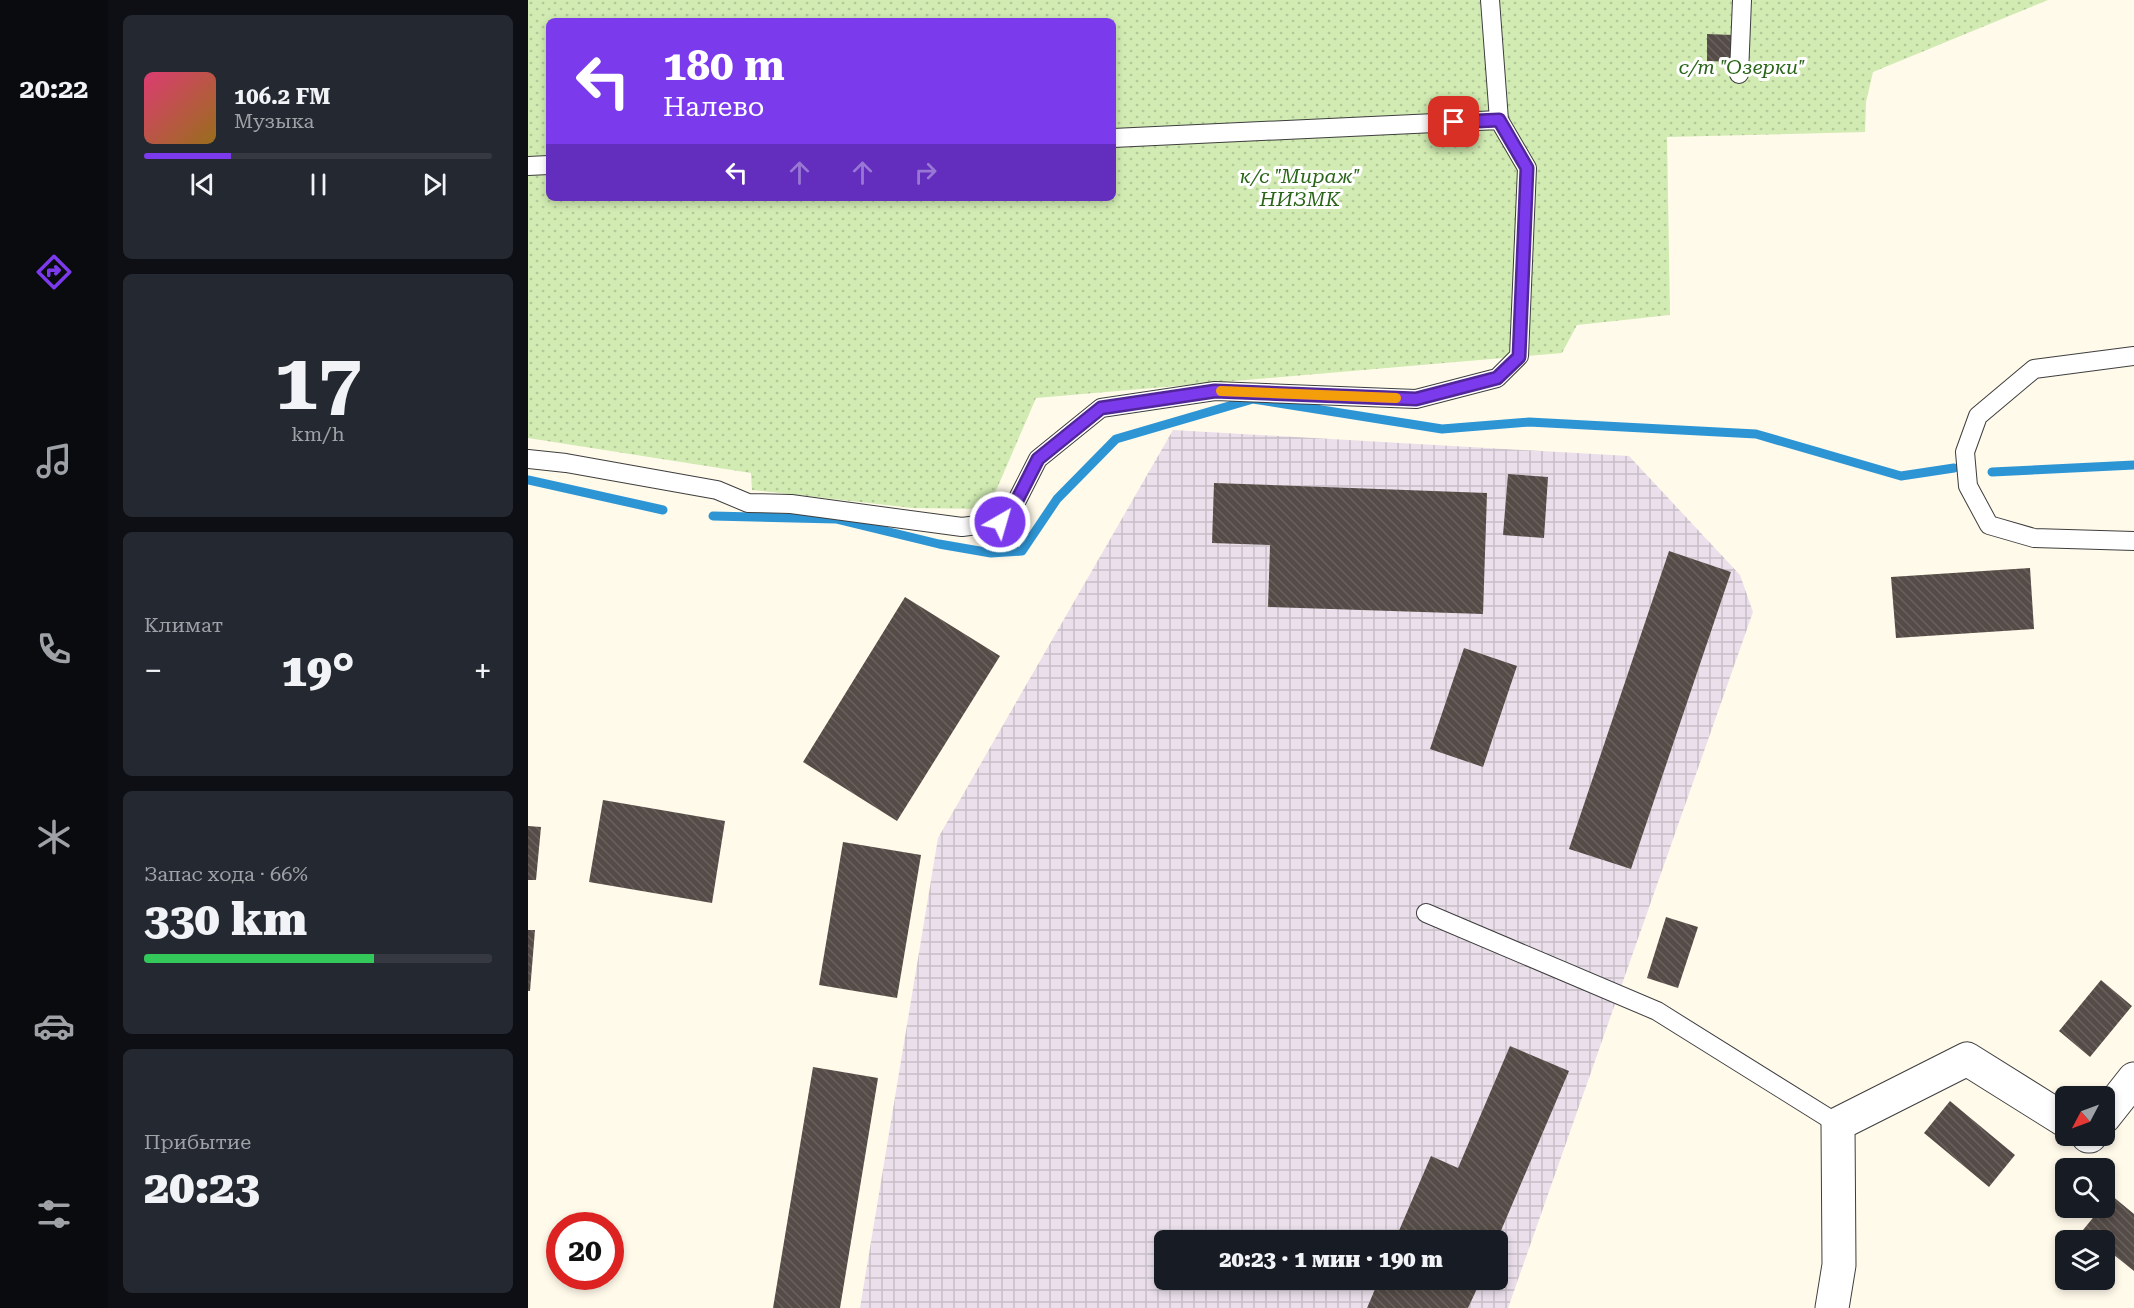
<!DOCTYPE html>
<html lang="ru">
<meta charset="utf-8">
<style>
body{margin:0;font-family:"Roboto Serif",serif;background:#242831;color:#f1f3f6;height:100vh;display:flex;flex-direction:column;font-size:22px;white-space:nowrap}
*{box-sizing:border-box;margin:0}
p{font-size:20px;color:#9ea1a6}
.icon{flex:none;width:33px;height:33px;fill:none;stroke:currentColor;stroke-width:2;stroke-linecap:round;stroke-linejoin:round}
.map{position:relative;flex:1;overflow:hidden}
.side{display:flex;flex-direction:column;gap:15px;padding:15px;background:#0d0f14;width:420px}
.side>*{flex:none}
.guide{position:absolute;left:18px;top:18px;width:570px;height:183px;border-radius:9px;box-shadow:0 3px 9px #0003;background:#7c3aed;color:#fff;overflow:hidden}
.needle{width:39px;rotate:229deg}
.controls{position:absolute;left:1527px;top:1086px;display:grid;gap:12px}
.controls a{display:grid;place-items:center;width:60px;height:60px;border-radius:9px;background:#171b24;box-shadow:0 3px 9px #0003;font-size:30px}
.speed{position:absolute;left:18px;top:1212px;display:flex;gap:12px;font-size:30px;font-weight:700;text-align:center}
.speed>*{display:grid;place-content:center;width:78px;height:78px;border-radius:50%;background:#171b24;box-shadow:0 3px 9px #0003;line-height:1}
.speed .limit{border:9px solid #d22;background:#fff;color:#111}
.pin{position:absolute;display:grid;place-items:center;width:51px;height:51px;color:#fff;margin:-26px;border-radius:12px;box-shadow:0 3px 9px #0006}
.me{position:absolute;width:66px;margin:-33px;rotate:38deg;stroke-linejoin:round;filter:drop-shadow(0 0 4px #0008)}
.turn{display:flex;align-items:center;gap:21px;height:126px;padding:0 18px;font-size:27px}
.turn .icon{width:78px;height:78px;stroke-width:2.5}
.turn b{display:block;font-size:42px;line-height:51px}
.lanes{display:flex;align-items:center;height:57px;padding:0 18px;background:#0003;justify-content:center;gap:30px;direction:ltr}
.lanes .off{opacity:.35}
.big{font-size:45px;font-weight:800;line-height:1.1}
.side .tile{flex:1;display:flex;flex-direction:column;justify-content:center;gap:9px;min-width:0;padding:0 21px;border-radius:9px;background:#242831}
.side .dial{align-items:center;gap:0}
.dial b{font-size:78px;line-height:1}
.song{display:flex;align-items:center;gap:18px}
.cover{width:72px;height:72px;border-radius:9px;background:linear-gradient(135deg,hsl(340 70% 55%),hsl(40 70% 35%))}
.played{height:6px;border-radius:3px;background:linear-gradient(90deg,#7c3aed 25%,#363941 25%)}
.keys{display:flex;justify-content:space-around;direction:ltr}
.heat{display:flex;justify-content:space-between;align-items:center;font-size:33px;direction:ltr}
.charge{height:9px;border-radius:4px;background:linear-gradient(90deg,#34c759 66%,#363941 0)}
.trip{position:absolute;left:626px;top:1230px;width:354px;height:60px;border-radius:9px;background:#171b24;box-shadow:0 3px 9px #0003;font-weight:800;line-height:60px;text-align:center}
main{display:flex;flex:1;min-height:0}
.tabs{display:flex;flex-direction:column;width:108px;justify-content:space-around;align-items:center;background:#090b0e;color:#9ea1a6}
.tabs .icon{width:42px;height:42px}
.tabs .active{color:#7c3aed}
.tabs b{font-size:27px;color:#f1f3f6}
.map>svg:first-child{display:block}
.industrial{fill:url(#industrial-grid);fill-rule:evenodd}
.grass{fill:url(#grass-dots);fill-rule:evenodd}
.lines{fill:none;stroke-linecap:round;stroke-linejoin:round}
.stream{stroke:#2e95d5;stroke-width:9}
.building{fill:url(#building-back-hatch)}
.service-casing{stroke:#3e3e3e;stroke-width:20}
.minor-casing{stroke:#3e3e3e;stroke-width:35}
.service{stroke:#fff;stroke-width:18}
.minor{stroke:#fff;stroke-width:33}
.route-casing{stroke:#51269a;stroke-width:15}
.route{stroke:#7c3aed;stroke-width:10}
.slow{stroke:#f59e0b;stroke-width:10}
.labels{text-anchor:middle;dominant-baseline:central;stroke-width:6;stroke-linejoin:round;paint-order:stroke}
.park-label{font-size:20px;font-style:italic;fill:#2a6619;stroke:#fff}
</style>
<main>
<nav class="tabs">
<b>20:22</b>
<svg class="icon active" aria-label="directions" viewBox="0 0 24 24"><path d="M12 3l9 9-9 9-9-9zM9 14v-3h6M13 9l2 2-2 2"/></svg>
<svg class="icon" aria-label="music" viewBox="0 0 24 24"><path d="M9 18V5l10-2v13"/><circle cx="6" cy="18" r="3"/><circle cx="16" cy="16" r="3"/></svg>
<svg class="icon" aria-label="phone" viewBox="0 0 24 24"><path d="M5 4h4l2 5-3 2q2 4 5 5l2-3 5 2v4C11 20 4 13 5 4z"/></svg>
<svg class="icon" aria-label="climate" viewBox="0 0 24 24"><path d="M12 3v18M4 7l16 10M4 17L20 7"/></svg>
<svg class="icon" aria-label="car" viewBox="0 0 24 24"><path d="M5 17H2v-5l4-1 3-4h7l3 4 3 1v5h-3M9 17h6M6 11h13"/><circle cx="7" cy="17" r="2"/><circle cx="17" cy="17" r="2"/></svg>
<svg class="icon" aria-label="filters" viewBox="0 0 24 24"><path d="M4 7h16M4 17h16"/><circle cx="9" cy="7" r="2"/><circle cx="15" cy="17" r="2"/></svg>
</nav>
<section class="side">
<div class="tile">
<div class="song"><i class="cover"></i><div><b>106.2 FM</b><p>Музыка</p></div></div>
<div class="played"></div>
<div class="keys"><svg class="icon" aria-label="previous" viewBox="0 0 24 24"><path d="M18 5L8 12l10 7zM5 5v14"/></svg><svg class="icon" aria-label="pause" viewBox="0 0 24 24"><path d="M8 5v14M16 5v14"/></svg><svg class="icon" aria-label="next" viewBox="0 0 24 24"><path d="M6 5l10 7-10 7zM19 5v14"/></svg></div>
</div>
<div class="tile dial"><b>17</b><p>km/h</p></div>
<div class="tile"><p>Климат</p>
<div class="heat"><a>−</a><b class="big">19°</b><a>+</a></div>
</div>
<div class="tile"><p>Запас хода · 66%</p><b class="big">330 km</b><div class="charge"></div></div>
<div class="tile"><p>Прибытие</p><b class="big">20:23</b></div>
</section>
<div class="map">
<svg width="1606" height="1308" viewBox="0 0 1606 1308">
<defs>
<pattern id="industrial-grid" width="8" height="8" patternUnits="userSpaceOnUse" patternTransform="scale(1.5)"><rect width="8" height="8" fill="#eadfeb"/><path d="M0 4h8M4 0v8" fill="none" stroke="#c7bec8"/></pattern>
<pattern id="grass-dots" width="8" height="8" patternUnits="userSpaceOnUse" patternTransform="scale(1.5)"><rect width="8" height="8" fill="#d1ebb2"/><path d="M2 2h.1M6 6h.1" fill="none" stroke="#b2c898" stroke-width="1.8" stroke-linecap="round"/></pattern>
<pattern id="building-back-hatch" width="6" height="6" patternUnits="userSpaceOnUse" patternTransform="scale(1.5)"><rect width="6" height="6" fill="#554c47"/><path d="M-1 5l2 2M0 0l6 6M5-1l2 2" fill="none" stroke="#68615d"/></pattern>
</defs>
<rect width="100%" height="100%" fill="#fffaea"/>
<path class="industrial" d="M645,430L1101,456L1212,575L1225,612L980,1308H332L410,838ZM636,1240H969V1280H636Z"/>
<path class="grass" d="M0,0H1520L1345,72L1338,102L1337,132L1139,137L1142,315L1049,325L1034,353L508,398L460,509L385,508L224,490L223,473L0,438ZM21,21H585V198H21Z"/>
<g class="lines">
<path class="stream" d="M1464,472L1606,465
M0,480L135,510
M185,516L308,519L411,544L463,553L494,551L529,499L588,439L725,399L914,429L1001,422L1228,434L1373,476L1426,468"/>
</g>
<path class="building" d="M1179,34L1205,35L1204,62L1179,61Z
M980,474L1020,477L1016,538L975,535Z
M686,483L959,493L955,614L740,607L742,545L684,543Z
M1141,551L1203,572L1103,869L1041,849Z
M1502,568L1506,629L1368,638L1363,577Z
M377,597L472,656L369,821L275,762Z
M936,648L989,666L955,767L902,749Z
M75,800L197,821L184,903L61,882Z
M0,826L13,827L8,880H0Z
M315,842L393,855L369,998L291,985Z
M1138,917L1170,927L1150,988L1119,978Z
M0,930H7L2,991H0Z
M1573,980L1604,1006L1562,1057L1531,1031Z
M982,1046L1041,1071L969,1240H867L903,1156L930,1168Z
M285,1067L350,1078L312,1308H245Z
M1422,1101L1487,1155L1461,1187L1396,1133Z
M1583,1195L1606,1214V1271L1576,1247V1240H1568L1555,1230L1573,1208H1576V1203Z
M851,1280H953L940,1308H839Z"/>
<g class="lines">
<defs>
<path id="service" d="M962,0L971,120
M1211,74L1214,0
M0,166L21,165
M1606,356L1506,369L1450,416L1437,452L1440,486L1461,525L1506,538L1606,541
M0,459L38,463L189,490L220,503L263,504L434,527L472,522L484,510L510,459L573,408L687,391L888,399L969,378L991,356L999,168L971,120L585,138
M898,913L1129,1011L1310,1124"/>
<path id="minor" d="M1576,1117L1606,1079
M1560,1136H1562
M1304,1308L1311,1265L1310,1124L1439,1059L1538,1121"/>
</defs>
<use href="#service" class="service-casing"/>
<use href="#minor" class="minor-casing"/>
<use href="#service" class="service"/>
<use href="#minor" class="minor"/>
</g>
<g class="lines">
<defs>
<path id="route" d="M472,522L484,510L510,459L573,408L687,391L888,399L969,378L991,357L999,168L971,120L926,122"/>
</defs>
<use href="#route" class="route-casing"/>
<use href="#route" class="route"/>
<path class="slow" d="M693,391L868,398"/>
</g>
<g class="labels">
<g class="park-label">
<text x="1214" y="67">с/т "Озерки"</text>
<text x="772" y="176">к/с "Мираж"<tspan x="772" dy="23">НИЗМК</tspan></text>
</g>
</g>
</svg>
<div class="controls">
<a><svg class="needle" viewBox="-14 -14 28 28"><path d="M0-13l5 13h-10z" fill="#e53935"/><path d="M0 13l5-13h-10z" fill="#9ea1a6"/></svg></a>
<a><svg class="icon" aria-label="search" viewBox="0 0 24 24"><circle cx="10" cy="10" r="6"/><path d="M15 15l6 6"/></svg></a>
<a><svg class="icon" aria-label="layers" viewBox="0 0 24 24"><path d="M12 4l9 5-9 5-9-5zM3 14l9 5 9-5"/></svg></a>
</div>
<div class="speed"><div class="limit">20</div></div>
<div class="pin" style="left:926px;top:122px;background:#d93025"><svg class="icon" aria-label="arrive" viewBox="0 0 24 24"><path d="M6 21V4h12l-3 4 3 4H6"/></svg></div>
<svg class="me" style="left:472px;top:522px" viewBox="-20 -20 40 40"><circle r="17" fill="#7c3aed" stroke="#fff" stroke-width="3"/><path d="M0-11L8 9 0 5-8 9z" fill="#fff"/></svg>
<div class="trip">20:23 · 1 мин · 190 m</div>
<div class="guide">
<div class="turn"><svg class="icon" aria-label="left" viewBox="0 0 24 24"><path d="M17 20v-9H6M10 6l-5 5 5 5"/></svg><div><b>180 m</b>Налево</div></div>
<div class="lanes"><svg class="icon" aria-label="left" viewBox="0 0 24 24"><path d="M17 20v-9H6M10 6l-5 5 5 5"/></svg><svg class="icon off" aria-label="ahead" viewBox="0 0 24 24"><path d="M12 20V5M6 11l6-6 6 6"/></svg><svg class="icon off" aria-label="ahead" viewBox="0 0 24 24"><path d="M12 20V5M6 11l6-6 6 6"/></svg><svg class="icon off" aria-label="right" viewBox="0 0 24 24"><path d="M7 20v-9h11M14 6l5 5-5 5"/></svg></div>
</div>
</div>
</main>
